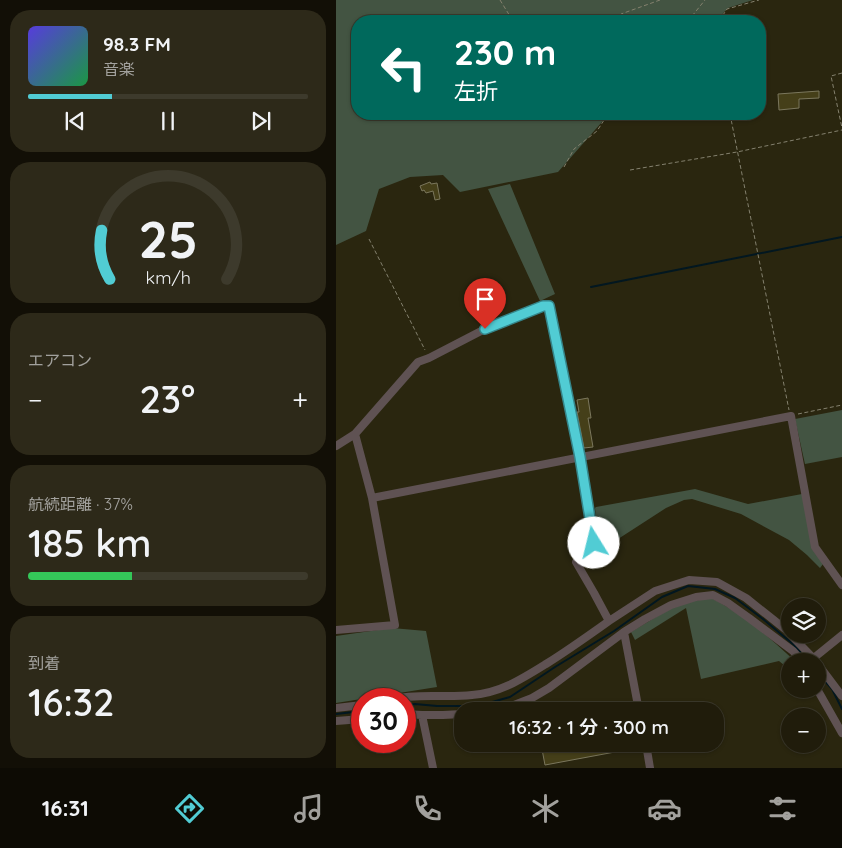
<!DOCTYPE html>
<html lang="ja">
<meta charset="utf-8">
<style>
body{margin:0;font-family:Quicksand,"Noto Sans JP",sans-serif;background:#2d2919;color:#f1f3f6;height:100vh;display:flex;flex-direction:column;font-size:19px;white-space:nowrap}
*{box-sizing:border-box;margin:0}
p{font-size:16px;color:#a2a19d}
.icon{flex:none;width:28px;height:28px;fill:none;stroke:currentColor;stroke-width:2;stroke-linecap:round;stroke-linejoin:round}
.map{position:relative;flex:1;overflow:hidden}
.panel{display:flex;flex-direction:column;gap:10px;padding:10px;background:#120f06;width:336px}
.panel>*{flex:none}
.top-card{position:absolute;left:15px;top:15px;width:415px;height:105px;border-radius:20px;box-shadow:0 1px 4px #0004,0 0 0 1px #3d3a2c;background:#00695c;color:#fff;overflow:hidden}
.controls{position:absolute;left:445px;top:598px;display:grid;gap:10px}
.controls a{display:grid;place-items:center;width:45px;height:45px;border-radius:50%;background:#201c0b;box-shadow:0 1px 4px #0004,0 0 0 1px #3d3a2c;font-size:25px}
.speed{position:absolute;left:15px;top:688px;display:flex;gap:10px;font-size:25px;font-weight:700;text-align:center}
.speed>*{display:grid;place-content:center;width:65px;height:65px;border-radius:50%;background:#201c0b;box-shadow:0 1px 4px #0004,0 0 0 1px #3d3a2c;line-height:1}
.speed .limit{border:8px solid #d22;background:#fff;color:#111}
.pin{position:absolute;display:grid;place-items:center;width:42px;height:42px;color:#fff;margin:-51px -21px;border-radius:50% 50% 50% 0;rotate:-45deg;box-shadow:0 0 5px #0007}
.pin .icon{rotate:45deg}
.me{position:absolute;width:55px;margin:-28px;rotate:351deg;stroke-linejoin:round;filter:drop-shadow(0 0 4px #0008)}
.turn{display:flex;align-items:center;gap:18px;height:105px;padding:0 20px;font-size:22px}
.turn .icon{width:65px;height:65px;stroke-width:2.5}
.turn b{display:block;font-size:35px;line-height:42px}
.big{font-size:38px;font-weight:600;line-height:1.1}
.panel .tile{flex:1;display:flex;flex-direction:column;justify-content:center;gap:8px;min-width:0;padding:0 18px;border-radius:20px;background:#2d2919}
.panel .dial{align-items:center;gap:0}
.dial svg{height:130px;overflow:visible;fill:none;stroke:#3d3a2c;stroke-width:7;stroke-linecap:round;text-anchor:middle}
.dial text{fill:#f1f3f6;stroke:none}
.song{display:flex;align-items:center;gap:15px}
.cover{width:60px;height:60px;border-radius:8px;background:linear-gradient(135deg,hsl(250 70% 55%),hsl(140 70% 35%))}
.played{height:5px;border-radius:2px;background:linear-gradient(90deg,#51ccd4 30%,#3d3a2c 30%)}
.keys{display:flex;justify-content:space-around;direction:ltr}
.heat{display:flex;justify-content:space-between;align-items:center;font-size:28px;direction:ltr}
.charge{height:8px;border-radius:4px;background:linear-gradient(90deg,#34c759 37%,#3d3a2c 0)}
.trip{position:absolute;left:118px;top:702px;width:270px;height:50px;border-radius:20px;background:#201c0b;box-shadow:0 1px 4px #0004,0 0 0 1px #3d3a2c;font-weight:600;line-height:50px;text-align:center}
.tabs{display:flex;height:80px;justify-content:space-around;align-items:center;background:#0d0b04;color:#a2a19d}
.tabs .icon{width:35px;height:35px}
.tabs .selected{color:#51ccd4}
.tabs b{font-size:22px;color:#f1f3f6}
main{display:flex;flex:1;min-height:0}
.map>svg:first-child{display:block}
.green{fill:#435442}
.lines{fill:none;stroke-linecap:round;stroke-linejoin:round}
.stream{stroke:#021720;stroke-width:2}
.building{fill:#453f19;stroke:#7b775d}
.path{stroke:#84816e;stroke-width:1;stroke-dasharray:4 2.5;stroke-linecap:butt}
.minor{stroke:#5f5253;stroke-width:8}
.route-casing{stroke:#35858a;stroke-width:12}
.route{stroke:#51ccd4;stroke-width:9}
</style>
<main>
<section class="panel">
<div class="tile">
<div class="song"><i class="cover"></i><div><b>98.3 FM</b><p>音楽</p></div></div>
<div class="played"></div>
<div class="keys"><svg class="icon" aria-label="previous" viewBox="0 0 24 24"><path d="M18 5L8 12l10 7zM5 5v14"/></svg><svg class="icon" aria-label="pause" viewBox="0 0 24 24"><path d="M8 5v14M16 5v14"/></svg><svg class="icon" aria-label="next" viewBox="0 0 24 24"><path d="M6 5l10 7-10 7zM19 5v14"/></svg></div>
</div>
<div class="tile dial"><svg viewBox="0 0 100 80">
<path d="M14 69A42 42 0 1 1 86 69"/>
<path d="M14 69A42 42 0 0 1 9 39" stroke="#51ccd4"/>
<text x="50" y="56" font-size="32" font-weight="700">25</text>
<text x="50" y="72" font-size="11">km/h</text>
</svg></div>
<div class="tile"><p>エアコン</p>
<div class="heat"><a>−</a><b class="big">23°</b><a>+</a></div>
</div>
<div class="tile"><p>航続距離 · 37%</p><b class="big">185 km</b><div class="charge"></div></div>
<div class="tile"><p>到着</p><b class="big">16:32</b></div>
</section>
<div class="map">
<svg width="506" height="768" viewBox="0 0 506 768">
<rect width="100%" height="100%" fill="#2a260f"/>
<path class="green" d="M0,0H417L392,8L380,21H21V114H273L222,172L124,192L107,175L74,177L43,189L30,231L0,245Z
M174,184L219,294L204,301L152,189Z
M506,410V457L469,464L459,419Z
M359,489L412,504L466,494L487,564L484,568L471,555L453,540L405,514L356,499L348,500L330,508L245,563V559L263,545L259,508L260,507Z
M375,598C407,614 433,637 459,661H454V670L443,661L365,679L350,608L299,640L295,632L335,608L358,601Z
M56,628L90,631L101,687L0,703V636Z"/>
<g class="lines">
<path class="stream" d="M255,287L506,237
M481,672L496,689L506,709
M69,705L79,704L101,706H142L174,697L219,667L278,631L326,597L352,586L379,589L399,598L427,619L458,645L472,661
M0,714L26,711"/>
</g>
<path class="building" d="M483,91V98L463,99V108L443,110L442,94Z
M94,182L95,184L101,183L104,199L99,200L97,191L90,193L88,190L86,191L84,186Z
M252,398L255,418H252L257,447L248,448L241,412H243L241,400Z
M205,744H237V746L250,744H295V749L209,765Z"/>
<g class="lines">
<path class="path" d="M164,0L177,21
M281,21L285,14L324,0
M310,21L316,20L323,21
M352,21L369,0
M383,21L391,9L423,0
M506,73L495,76L506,128
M394,114L453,410
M228,167L238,149L261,131L272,114
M294,170L401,152L506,130
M33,239L89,350
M462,414L506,405"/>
<path class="minor" d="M0,446L19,434L82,362L93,358L149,329L207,306H213L244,457L258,543L240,562L258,593L273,621L319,591L353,580L381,582L410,598L449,629L480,661
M36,498L455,416L479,547L506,585
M0,630L59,625L36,498L19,434
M474,661L506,635
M481,663L506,696
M481,689L506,733
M56,699C83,693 109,698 136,695C164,693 186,679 210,664C231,651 252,636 273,621
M0,708L26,705
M155,711L165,710L196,698L213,688L288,632
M303,711L288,632L309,619L335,605L360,597L377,595L392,603L413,618L457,651L466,661
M69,714L86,715L97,768
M86,715H107L126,714
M0,721L26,719
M310,744L314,768"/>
</g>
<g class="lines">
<defs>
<path id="route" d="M149,329L207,306H213L244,457L258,543"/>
</defs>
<use href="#route" class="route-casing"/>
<use href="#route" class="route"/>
</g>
</svg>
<div class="controls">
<a><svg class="icon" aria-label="layers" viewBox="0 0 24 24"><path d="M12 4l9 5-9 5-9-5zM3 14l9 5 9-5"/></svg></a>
<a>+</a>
<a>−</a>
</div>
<div class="speed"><div class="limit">30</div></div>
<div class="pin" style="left:149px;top:329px;background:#d93025"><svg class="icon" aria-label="arrive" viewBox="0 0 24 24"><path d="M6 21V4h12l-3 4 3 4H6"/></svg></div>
<svg class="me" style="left:258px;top:543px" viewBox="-20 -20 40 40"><circle r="19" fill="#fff"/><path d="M0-13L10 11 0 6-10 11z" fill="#51ccd4"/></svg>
<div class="trip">16:32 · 1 分 · 300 m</div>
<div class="top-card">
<div class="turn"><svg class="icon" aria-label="left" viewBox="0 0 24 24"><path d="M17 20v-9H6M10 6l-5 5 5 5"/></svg><div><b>230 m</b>左折</div></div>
</div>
</div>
</main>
<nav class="tabs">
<b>16:31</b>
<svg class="icon selected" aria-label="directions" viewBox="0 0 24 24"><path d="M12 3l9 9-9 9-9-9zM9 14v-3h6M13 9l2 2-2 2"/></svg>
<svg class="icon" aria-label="music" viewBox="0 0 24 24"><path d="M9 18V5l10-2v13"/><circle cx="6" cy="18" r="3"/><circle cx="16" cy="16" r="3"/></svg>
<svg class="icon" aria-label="phone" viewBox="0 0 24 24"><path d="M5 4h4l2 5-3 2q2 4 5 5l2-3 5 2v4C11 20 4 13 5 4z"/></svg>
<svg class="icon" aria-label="climate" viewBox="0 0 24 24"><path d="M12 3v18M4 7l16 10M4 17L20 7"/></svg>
<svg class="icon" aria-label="car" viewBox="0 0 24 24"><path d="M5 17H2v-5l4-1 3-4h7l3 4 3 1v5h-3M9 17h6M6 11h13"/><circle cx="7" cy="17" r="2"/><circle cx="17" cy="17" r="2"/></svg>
<svg class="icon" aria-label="filters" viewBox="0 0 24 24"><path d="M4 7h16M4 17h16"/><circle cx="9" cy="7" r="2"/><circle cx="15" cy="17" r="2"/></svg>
</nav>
